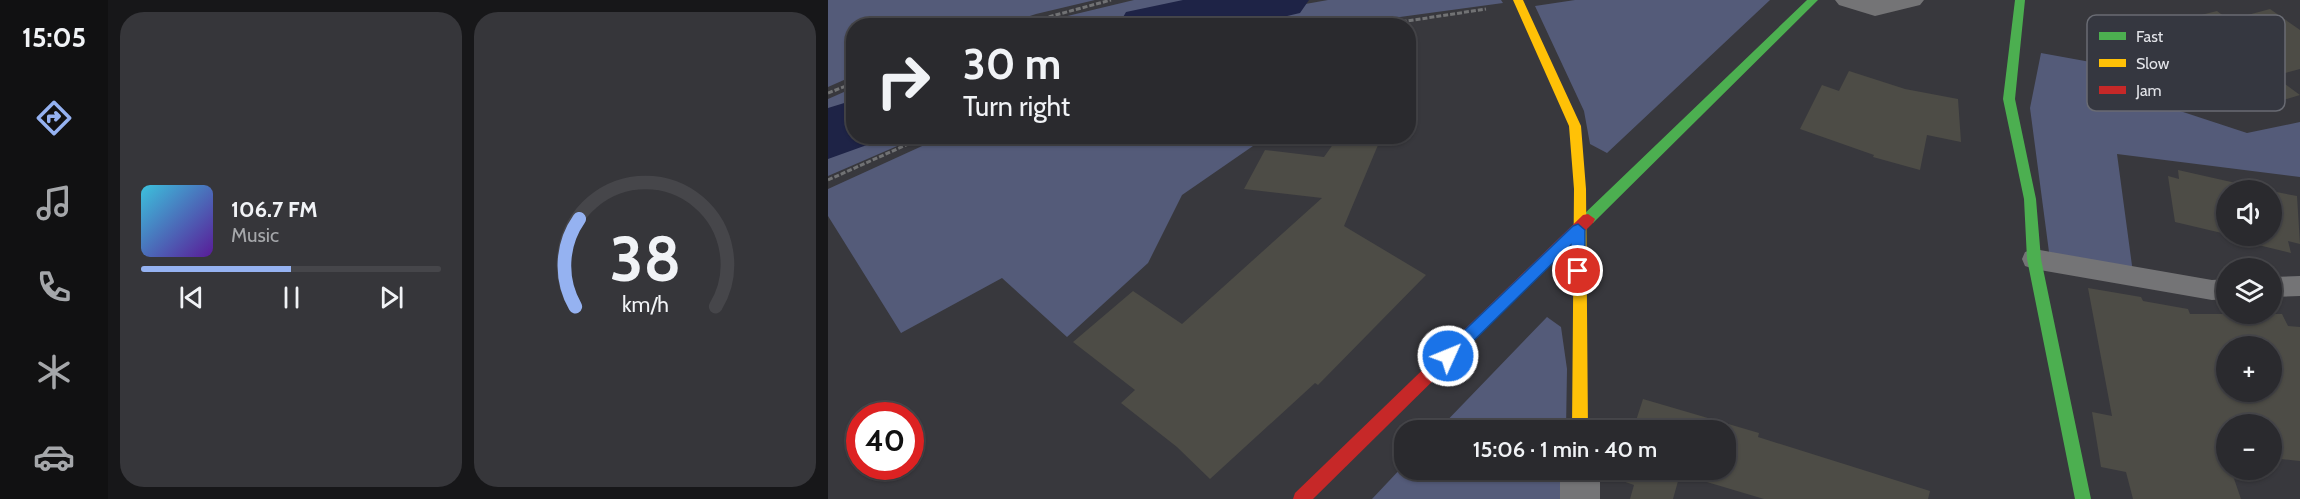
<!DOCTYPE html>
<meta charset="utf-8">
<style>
body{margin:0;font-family:Cabin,sans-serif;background:#36363a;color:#f1f3f6;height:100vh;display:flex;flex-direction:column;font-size:22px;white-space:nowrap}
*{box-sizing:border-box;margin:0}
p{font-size:20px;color:#a5a7aa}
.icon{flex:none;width:33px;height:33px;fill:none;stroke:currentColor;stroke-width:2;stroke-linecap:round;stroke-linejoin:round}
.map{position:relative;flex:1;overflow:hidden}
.side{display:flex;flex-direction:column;gap:12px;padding:12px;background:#171719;width:720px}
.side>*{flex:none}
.top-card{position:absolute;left:18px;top:18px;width:570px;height:126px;border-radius:24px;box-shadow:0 2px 4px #0004,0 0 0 2px #46464a;background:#2a2a2e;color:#f1f3f6;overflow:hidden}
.buttons{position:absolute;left:1388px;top:180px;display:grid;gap:12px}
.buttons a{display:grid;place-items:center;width:66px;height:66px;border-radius:50%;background:#2a2a2e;box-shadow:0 2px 4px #0004,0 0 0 2px #46464a;font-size:30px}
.speed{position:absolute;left:18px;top:402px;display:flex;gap:12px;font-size:30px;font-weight:700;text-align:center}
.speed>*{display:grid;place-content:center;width:78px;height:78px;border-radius:50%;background:#2a2a2e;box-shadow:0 2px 4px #0004,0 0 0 2px #46464a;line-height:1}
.speed .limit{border:9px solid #d22;background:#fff;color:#111}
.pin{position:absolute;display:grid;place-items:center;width:51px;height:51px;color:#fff;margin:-26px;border:3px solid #fff;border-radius:50%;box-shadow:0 2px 6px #0007}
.me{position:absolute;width:66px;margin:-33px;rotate:46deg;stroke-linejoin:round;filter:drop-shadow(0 0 4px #0008)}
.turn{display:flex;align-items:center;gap:21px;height:126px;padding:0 18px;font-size:27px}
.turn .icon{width:78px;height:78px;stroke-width:2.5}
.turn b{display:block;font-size:42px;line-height:51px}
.side .card{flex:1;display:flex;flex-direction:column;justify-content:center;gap:9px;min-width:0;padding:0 21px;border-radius:24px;background:#36363a}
.side .dial{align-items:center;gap:0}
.dial svg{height:156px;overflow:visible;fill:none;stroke:#46464a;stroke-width:7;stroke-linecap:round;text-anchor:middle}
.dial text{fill:#f1f3f6;stroke:none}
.song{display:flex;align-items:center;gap:18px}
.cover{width:72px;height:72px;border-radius:9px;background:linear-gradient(135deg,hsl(190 70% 55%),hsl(270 70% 35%))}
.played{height:6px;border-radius:3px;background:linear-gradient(90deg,#95b2f1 50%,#46464a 50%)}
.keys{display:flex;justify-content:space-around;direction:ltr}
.side .tiles{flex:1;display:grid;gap:12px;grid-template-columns:repeat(2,1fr)}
.trip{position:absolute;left:566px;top:420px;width:342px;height:60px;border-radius:24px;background:#2a2a2e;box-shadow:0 2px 4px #0004,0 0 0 2px #46464a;font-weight:600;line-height:60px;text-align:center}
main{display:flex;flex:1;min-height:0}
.tabs{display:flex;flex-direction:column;width:108px;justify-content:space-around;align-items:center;background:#111112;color:#a5a7aa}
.tabs .icon{width:42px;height:42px}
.tabs .current{color:#95b2f1}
.tabs b{font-size:27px;color:#f1f3f6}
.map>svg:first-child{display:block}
.green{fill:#545b79}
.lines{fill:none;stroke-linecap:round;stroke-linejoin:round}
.river{fill:#1e2346;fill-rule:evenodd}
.building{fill:#4d4c46;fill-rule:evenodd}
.path{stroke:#717274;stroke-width:3;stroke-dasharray:5 2;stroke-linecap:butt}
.lane{fill:#747476;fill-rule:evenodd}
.street{fill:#747476;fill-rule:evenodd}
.fast{fill:#4caf50;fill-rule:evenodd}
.slow{fill:#ffc107;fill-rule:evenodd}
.jam{fill:#c62828;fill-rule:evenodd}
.route{fill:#1a73e8;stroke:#114b97;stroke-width:1.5}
.key{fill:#353740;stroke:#696b73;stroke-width:1.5}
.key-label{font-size:16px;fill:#e3e4e9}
</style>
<main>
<nav class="tabs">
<b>15:05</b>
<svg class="icon current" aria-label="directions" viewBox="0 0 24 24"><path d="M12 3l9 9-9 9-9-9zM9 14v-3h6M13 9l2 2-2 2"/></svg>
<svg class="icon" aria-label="music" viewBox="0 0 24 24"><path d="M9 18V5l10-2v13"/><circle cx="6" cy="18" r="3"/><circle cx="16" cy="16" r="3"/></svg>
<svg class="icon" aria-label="phone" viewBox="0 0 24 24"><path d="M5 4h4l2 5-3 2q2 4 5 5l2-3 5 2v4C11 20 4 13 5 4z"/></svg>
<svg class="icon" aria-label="climate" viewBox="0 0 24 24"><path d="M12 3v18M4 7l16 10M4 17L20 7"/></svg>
<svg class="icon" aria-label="car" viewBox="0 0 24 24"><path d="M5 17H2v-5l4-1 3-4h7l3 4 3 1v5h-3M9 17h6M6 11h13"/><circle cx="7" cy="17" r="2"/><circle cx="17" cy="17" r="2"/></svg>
</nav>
<section class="side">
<div class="tiles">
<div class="card">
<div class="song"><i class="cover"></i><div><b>106.7 FM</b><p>Music</p></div></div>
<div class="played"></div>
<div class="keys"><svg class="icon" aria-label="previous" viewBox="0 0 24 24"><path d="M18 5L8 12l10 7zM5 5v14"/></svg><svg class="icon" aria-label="pause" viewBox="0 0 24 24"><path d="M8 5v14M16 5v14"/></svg><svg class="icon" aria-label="next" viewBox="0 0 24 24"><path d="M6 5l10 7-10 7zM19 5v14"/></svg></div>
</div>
<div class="card dial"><svg viewBox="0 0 100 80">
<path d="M14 69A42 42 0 1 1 86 69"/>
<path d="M14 69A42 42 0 0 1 16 24" stroke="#95b2f1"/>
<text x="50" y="56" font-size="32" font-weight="700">38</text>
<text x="50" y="72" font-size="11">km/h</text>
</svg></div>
</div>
</section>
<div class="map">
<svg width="1472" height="499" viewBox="0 0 1472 499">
<rect width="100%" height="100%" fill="#38383d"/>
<path class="green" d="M0,0H267L208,14L174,25L26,26L25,76L0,87Z
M306,0H424L300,25H202Z
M500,0H673L675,3L513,25H358Z
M747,0H942L779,153L762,144L756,111L707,6Z
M1213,53L1290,67L1352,111L1419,133L1472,122V177L1289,154L1305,273L1221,252L1202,108Z
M25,88V116L0,127V99Z
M25,133L26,136L90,137L0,176V144Z
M116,136H438V137L354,195L320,263L239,337L174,278L73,333L0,216V189Z
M719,317L733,327L739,369L738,430H610Z
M576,465V470H737V499H544Z"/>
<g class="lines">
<path class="river" d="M355,0H481L472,13L416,26H290L298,12Z
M26,100V136H53L50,141L0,159V108Z"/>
</g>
<path class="building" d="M1442,9L1472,30V69L1446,76L1472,95L1428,108L1408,92L1368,103L1361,97L1346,102L1273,40L1389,11L1401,20Z
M1021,71L1077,89L1130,99L1133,142L1099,135L1092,170L1045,157L1046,155L972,129L994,85L1011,91Z
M511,136L550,145L516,226L598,275L490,385L487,383L382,479L349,447L293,403L307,390L245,342L305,291L354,324L494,198L416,189L437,150L496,157Z
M1350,170L1421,186L1442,190H1398V234L1347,222L1340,176L1351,179Z
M1443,191L1469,196L1472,244L1460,241L1463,253L1422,243L1421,239L1404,236H1443Z
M1260,288L1313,297L1315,301L1360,309L1362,314H1454L1460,326L1472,327V461L1443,458V424H1398V470H1403L1413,499H1305L1298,472L1273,467L1264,412L1284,416ZM1398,346H1443V392H1398Z
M815,399L931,433L930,437L1102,491L1100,499H936L852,474L845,499H802L806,485L789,479L792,470H897V430H805Z"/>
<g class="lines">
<path class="path" d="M187,26L283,0
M546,26L658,9
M0,93L26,83
M0,180L98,136"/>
<path class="lane" d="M1206,249L1384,280L1398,279V299L1384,300L1206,269L1197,266L1194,259L1197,252Z
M1472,276V296L1443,297V277Z"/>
<path class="street" d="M1007,0H1096L1092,5L1047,16L1011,5Z
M732,470H772V499H732Z"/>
<path class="fast" d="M979,0H990L765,223H755L753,219L755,215Z
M1187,0H1197L1187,99L1208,199L1213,259L1263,499H1247L1199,259L1196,199L1175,99Z"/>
<path class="slow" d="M685,0H695L753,126L758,189L760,430H744L746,189L741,126Z"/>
<path class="jam" d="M760,214L767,219L765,223L485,499H465L467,493L755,215Z"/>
</g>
<path class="route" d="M750,224L757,230V271L755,275H746L743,245L625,361L620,363L614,361L612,356L614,352L745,226Z"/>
<rect x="1259" y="15" width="198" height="96" rx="9" class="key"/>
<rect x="1271" y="32" width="27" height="8" fill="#4caf50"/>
<rect x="1271" y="59" width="27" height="8" fill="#ffc107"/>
<rect x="1271" y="86" width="27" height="8" fill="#c62828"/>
<g class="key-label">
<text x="1308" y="42">Fast</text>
<text x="1308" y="69">Slow</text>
<text x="1308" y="96">Jam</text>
</g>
</svg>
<div class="buttons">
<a><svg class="icon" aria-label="sound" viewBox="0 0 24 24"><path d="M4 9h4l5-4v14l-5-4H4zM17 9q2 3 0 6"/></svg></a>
<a><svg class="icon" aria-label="layers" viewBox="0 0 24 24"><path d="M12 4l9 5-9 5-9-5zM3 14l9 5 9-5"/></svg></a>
<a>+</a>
<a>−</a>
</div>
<div class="speed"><div class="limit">40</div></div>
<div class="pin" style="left:750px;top:271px;background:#d93025"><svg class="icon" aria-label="arrive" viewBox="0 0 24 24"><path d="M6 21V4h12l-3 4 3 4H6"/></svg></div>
<svg class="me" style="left:620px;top:356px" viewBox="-20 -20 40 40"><circle r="17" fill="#1a73e8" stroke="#fff" stroke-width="3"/><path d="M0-11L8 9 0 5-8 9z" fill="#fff"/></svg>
<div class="trip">15:06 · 1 min · 40 m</div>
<div class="top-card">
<div class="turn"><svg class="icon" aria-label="right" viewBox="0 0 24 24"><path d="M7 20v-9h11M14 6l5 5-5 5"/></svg><div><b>30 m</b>Turn right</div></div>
</div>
</div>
</main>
